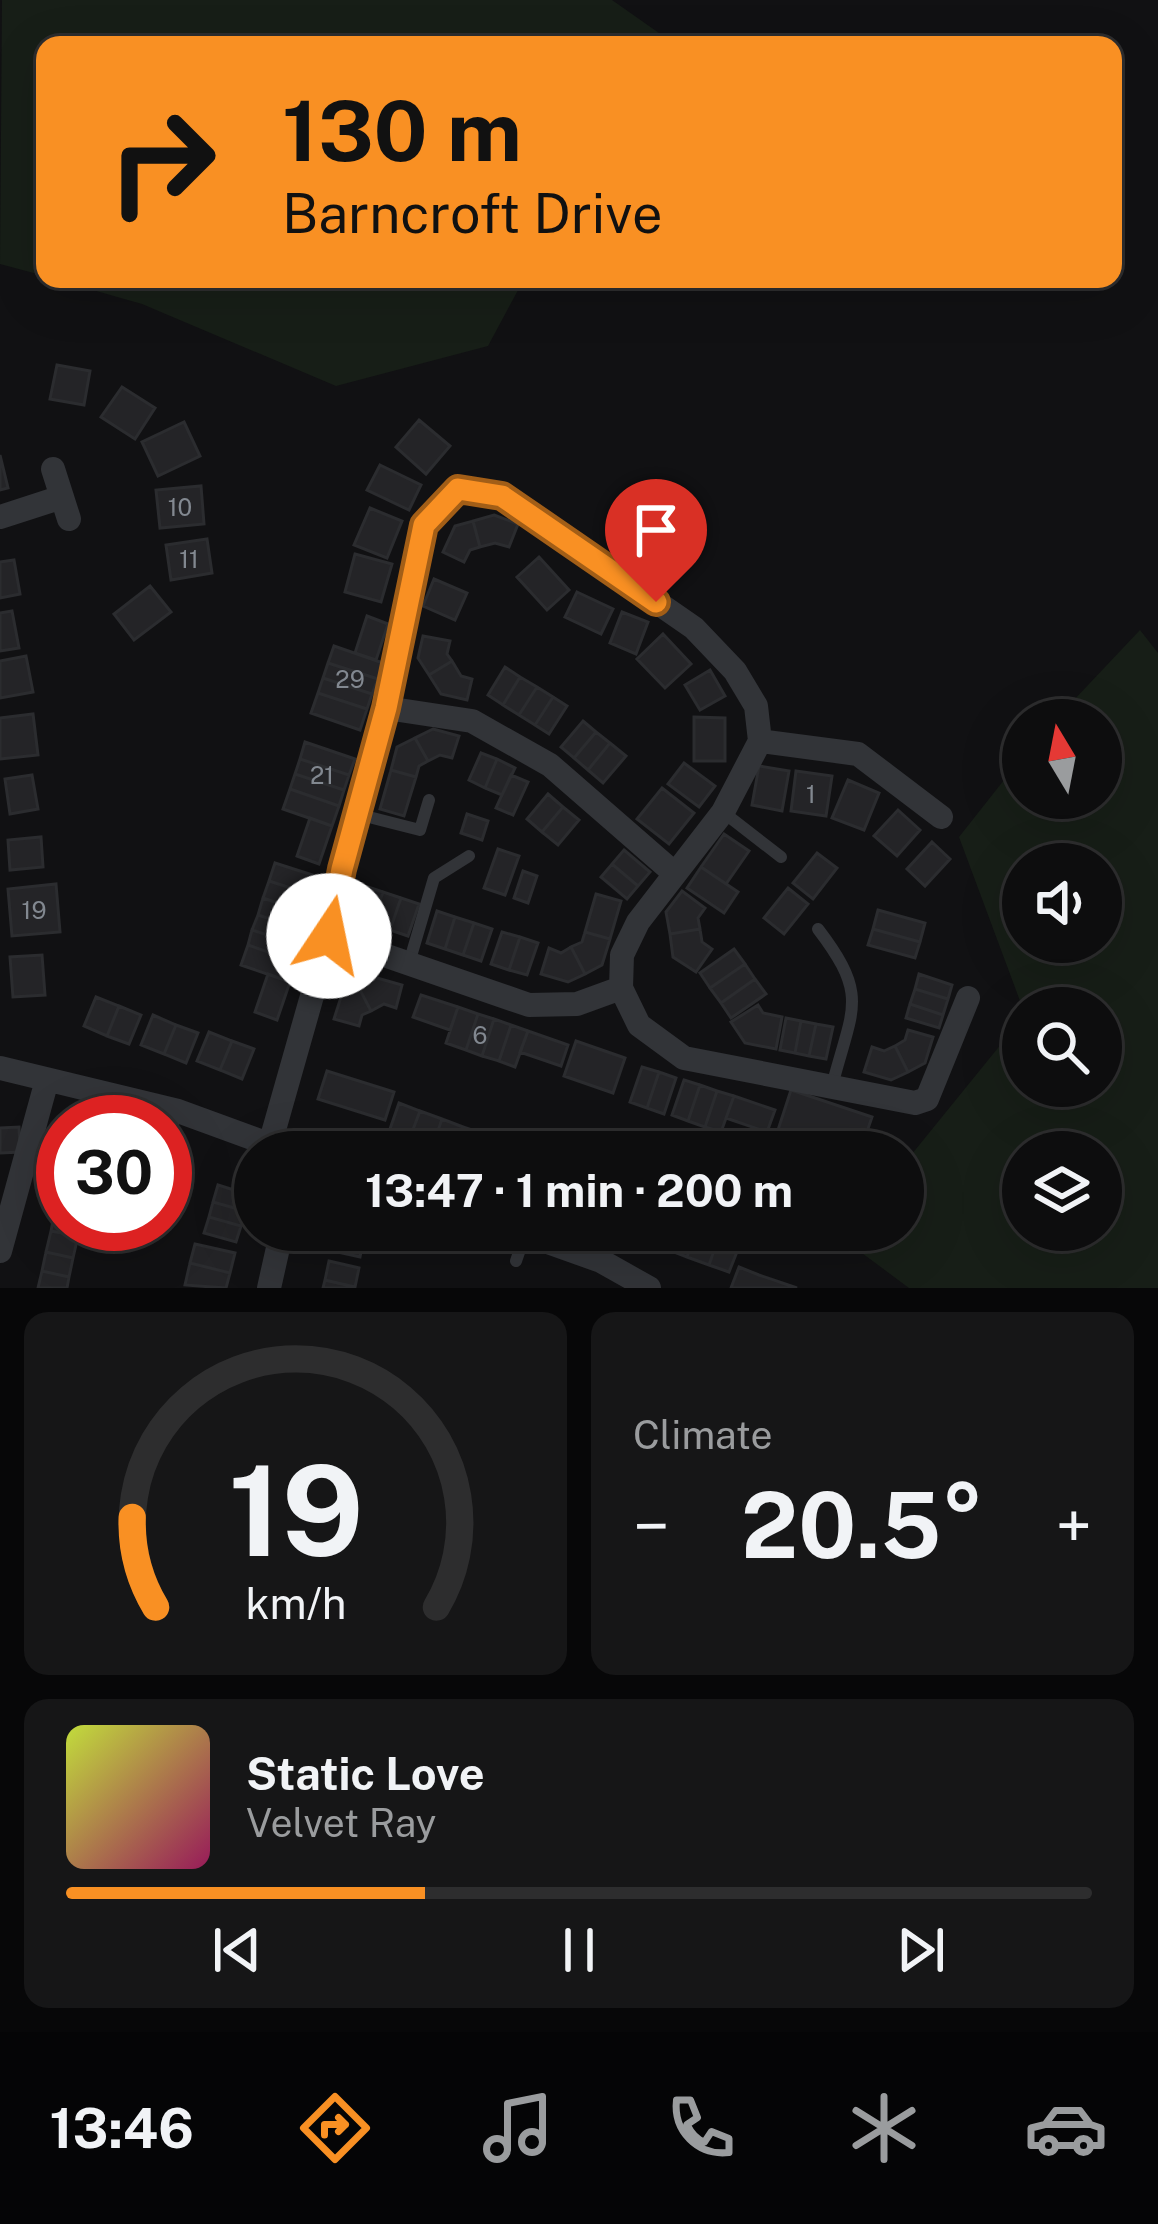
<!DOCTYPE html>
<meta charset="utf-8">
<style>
body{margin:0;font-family:"Public Sans",sans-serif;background:#161617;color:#f1f3f6;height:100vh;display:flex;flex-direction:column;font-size:45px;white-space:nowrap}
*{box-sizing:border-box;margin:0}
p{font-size:39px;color:#9a9c9e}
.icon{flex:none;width:66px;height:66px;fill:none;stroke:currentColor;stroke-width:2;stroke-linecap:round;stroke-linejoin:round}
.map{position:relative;height:1288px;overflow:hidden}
.panel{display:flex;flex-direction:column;gap:24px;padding:24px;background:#070708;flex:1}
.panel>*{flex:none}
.hud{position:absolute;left:36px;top:36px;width:1086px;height:252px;border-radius:24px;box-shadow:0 12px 48px #0002,0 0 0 3px #2d2d2e;background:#f99023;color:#111;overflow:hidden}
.needle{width:78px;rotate:350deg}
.tools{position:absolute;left:1002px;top:699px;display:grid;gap:24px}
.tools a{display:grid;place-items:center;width:120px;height:120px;border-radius:50%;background:#0d0d0e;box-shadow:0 12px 48px #0002,0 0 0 3px #2d2d2e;font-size:60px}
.speed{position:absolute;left:36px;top:1095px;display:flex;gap:24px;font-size:60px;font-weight:700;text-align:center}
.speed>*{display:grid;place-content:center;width:156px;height:156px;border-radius:50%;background:#0d0d0e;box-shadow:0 12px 48px #0002,0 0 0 3px #2d2d2e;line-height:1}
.speed .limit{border:18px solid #d22;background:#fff;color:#111}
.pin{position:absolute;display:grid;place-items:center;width:102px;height:102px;color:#fff;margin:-123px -51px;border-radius:50% 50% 50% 0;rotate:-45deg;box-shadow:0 0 12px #0007}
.pin .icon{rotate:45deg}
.me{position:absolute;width:132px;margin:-66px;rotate:11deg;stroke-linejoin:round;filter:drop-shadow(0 0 9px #0008)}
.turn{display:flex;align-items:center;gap:42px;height:252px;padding:0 48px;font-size:54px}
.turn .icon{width:156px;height:156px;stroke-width:2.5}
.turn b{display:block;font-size:84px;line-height:102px}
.big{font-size:90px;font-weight:700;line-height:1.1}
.panel .tile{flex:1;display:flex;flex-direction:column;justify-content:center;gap:18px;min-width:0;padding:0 42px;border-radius:24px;background:#161617}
.panel .dial{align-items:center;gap:0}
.dial svg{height:312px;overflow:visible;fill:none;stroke:#2d2d2e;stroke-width:7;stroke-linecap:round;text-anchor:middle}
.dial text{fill:#f1f3f6;stroke:none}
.song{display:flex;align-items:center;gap:36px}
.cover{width:144px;height:144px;border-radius:18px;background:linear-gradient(135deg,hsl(70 70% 55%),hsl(330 70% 35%))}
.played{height:12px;border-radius:6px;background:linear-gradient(90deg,#f99023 35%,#2d2d2e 35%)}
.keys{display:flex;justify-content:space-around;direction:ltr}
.heat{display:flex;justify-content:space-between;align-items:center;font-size:66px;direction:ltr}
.panel .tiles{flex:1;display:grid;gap:24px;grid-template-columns:1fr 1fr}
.tile:last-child{grid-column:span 2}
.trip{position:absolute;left:234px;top:1131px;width:690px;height:120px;border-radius:60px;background:#0d0d0e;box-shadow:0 12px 48px #0002,0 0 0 3px #2d2d2e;font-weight:700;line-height:120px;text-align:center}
.dock{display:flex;height:192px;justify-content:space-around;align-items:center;background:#050506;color:#9a9c9e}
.dock .icon{width:84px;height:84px}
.dock .active{color:#f99023}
.dock b{font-size:54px;color:#f1f3f6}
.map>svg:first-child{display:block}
.green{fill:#171e17;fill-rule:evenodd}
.building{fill:#242427;stroke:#2b2c2f;stroke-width:3}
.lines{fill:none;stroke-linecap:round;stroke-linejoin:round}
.service{stroke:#323438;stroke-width:12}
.minor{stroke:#323438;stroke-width:24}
.route-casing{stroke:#a25e17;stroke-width:30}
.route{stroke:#f99023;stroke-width:21}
.labels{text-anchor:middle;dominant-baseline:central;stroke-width:12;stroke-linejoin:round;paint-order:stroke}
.number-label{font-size:24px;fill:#828890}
</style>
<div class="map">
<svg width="1158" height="1288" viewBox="0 0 1158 1288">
<rect width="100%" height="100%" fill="#111113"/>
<path class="green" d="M2,0H612L659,33L643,45H45V276L0,264Z
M54,279H524L488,346L336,386L142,304Z
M1140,630L1158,653V1288H909L843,1239L850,1230H903V1165L1023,1017V1086H1101V1008L1023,1009L959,837L1023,756V798H1101V720H1055ZM1023,864H1101V942H1023ZM1023,1152H1101V1230H1023Z"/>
<path class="building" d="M57,365L90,371L84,405L50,399Z
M122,387L155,408L135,439L101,417Z
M419,420L450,446L426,474L396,447Z
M184,422L200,456L158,476L142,442Z
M0,455L8,488L0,490Z
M380,465L421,485L409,510L367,490Z
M201,486L204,524L160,528L156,490Z
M370,508L402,521L387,558L354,545Z
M494,515L518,524L509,547L495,543L480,547L473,521Z
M473,521L480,547L470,550L464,562L443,552L455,526Z
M207,539L212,573L171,580L166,545Z
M355,554L392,564L381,602L345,592Z
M539,557L569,590L547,610L517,577Z
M14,560L20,594L0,598V562Z
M434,579L467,593L455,620L423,606Z
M150,586L171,612L134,640L114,614Z
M577,592L613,609L601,634L565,617Z
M12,611L19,648L0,651V613Z
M622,612L648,622L636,654L610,643Z
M367,616L388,624L376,660L355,653Z
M663,634L691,664L665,688L637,659Z
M423,636L450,641L447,654L452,661L429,675L418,658Z
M334,646L383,663L378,679L328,663Z
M26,656L33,692L0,698V661Z
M452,661L461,676L472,679L467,700L441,694L429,675Z
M328,663L378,679L372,694L323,678Z
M505,667L520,677L503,705L488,695Z
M710,670L725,696L700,710L685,685Z
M520,677L537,687L519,715L503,705Z
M323,678L372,694L367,709L318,693Z
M537,687L553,697L535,725L519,715Z
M318,693L367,709L360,730L311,713Z
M553,697L567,706L549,734L535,725Z
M33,714L38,755L0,759V718Z
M694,717L725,718V761H694Z
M583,721L596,732L574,758L561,747Z
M433,729L459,736L452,758L440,755L428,761L415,738Z
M596,732L610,743L588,770L574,758Z
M415,738L428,761L419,766L416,777L391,770L397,747Z
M305,742L355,759L349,775L300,759Z
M610,743L626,756L603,783L588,770Z
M481,753L497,759L485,788L469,780Z
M300,759L349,775L344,790L295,774Z
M497,759L515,768L502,795L485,788Z
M684,763L715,786L699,807L668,784Z
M759,766L789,771L782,811L752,805Z
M391,770L416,777L404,816L380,809Z
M796,771L832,776L826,816L791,811Z
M295,774L344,790L339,806L290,789Z
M32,775L38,809L10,814L5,779Z
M511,775L528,782L513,815L496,808Z
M848,780L879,793L864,830L832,818Z
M662,788L694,813L669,844L637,819Z
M290,789L339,806L332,826L283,809Z
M548,794L563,807L542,832L527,819Z
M563,807L579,820L558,845L542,832Z
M898,810L920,830L897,856L874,836Z
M467,814L488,821L482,840L461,833Z
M310,818L332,826L319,864L297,856Z
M724,834L749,851L726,884L701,867Z
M41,837L43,867L10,870L8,840Z
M932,842L950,859L925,886L907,869Z
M498,849L519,856L505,895L484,888Z
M624,850L650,872L638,886L612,864Z
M817,853L837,868L813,899L793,883Z
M275,863L325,879L319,897L269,881Z
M612,864L638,886L627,899L601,877Z
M701,867L738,892L724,913L687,888Z
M523,871L537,876L528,903L514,898Z
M269,881L319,897L313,915L263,898Z
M56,884L60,932L12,936L8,889Z
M365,886L383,892L372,924L354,919Z
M788,888L808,904L784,934L764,918Z
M682,891L705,908L698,918L700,929L670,934L666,912Z
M383,892L401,898L390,930L372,924Z
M596,894L621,901L610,939L585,932Z
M263,898L313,915L307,931L258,915Z
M401,898L419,904L408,936L390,930Z
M878,910L925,923L920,942L873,929Z
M437,911L455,917L445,949L427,943Z
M258,915L307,931L302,946L252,930Z
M455,917L474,923L463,955L445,949Z
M474,923L492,929L481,961L463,955Z
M700,929L702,942L712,949L696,972L673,957L670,934Z
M873,929L920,942L915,958L868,945Z
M252,930L302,946L297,962L248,945Z
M502,932L520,937L509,970L491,964Z
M585,932L610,939L602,965L585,974L571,947L582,942Z
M520,937L538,943L527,975L509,970Z
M248,945L297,962L290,982L241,965Z
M571,947L585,974L568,982L541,974L549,948L561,953Z
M734,949L745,964L710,988L700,973Z
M42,955L45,995L13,997L10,957Z
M745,964L755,979L721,1003L710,988Z
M268,974L290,982L277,1020L255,1012Z
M919,974L952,985L948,999L915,989Z
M377,978L402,985L396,1008L384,1004L371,1011L359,988Z
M755,979L766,994L731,1018L721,1003Z
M359,988L371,1011L362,1015L359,1026L334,1019L341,997Z
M915,989L948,999L943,1015L910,1004Z
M421,995L458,1007L450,1030L413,1017Z
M96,997L119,1006L107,1036L84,1026Z
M910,1004L943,1015L939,1028L906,1018Z
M758,1005L763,1013L782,1017L776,1049L745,1043L731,1022Z
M119,1006L141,1015L129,1044L107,1036Z
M458,1007L478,1014L466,1050L446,1043Z
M478,1014L494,1019L482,1056L466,1050Z
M153,1015L176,1025L164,1054L141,1045Z
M786,1018L801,1021L795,1053L780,1050Z
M494,1019L511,1025L499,1061L482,1056Z
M801,1021L816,1024L809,1056L795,1053Z
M816,1024L833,1027L826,1059L809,1056Z
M176,1025L198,1033L186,1063L164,1054Z
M511,1025L528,1031L515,1067L499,1061Z
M908,1030L933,1037L925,1063L908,1072L895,1046L905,1040Z
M528,1031L568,1045L561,1066L520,1052Z
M209,1032L232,1041L220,1070L197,1061Z
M232,1041L254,1049L242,1079L220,1070Z
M576,1041L625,1058L613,1093L564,1076Z
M895,1046L908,1072L891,1080L864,1072L872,1047L884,1051Z
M642,1067L659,1072L647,1108L630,1102Z
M327,1071L394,1092L385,1120L318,1099Z
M659,1072L676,1078L664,1114L647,1108Z
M684,1080L700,1085L688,1121L672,1115Z
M700,1085L717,1091L705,1127L688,1121Z
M791,1090L872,1117L860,1152H808L812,1141L778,1130Z
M717,1091L734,1096L721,1132L705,1127Z
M734,1096L775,1110L767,1132L726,1118Z
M399,1103L420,1111L409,1140L389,1132Z
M420,1111L442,1119L432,1148L409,1140Z
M442,1119L463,1127L454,1152L432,1148Z
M19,1127L20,1152L0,1153V1128Z
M463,1127L484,1134L478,1152H454Z
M495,1142L516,1149L515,1152H491Z
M218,1185L250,1195L245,1211L213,1202Z
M213,1202L245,1211L241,1226L209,1217Z
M56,1207L63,1208V1224H81L78,1236L51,1231Z
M209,1217L241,1226L236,1242L204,1233Z
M334,1230H366L364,1238Z
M641,1230H665L661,1242L639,1235Z
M673,1230H696L687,1257L666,1249Z
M696,1230L719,1236L709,1265L687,1257Z
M51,1231L78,1236L73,1258L46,1252Z
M333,1231L364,1238L360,1257L329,1250Z
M719,1236L740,1244L729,1272L709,1265Z
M195,1244L235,1253L230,1273L190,1263Z
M46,1252L73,1258L69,1277L42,1271Z
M329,1261L359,1268L355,1287L325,1280Z
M190,1263L230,1273L226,1288L185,1285Z
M739,1267L759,1275L797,1288H731Z
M42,1271L69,1277L67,1288H38Z
M325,1280L355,1287V1288H323Z"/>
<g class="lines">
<path class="service" d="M723,812L781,857
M357,814L420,830L429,800
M818,929C870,997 852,1008 832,1086
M409,963L434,878L469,856
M165,1142L178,1112
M448,1240L451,1230
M516,1261L525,1235"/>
<path class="minor" d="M53,469L69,519
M0,517L62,497
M386,708L472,721L550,765L674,873
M760,741L858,754L941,817
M329,936L529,1005L577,1004L621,988
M0,1068L178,1111L290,1152
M270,1144L329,936L342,869L386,708L425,525L458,489L502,495L694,628L735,671L756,706L760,741L723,812L638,922L622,955L621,988L639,1025L684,1058L915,1103L927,1099L968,998
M514,1230L601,1261L649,1288
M0,1251L47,1080
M269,1288L282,1230"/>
</g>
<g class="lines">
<defs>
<path id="route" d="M329,936L342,869L386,708L424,525L458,489L502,496L656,602"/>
</defs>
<use href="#route" class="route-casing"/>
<use href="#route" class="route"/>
</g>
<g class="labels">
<g class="number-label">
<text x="180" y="507">10</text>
<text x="189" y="559">11</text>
<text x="350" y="679">29</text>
<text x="322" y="775">21</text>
<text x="811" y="794">1</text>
<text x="34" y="910">19</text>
<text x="480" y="1035">6</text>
</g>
</g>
</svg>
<div class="tools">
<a><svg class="needle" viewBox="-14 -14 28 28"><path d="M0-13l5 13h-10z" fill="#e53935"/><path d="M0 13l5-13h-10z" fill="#9a9c9e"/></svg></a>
<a><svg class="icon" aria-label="sound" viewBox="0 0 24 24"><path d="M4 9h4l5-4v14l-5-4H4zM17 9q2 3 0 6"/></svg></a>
<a><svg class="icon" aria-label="search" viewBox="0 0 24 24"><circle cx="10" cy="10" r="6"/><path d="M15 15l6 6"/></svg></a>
<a><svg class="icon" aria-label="layers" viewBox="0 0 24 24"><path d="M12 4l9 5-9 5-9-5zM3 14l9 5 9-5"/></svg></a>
</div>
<div class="speed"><div class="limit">30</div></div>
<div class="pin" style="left:656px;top:602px;background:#d93025"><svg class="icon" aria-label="arrive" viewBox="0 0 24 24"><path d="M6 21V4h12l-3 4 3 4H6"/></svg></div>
<svg class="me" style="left:329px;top:936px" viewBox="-20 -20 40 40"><circle r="19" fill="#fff"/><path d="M0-13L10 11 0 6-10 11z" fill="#f99023"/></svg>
<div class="trip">13:47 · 1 min · 200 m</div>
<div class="hud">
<div class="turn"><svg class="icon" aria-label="right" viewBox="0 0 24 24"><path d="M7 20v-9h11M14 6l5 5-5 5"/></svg><div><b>130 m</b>Barncroft Drive</div></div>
</div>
</div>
<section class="panel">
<div class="tiles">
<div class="tile dial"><svg viewBox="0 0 100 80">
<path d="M14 69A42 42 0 1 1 86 69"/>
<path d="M14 69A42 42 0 0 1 8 46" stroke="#f99023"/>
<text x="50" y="56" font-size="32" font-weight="700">19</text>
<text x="50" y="72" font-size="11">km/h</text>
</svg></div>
<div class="tile"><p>Climate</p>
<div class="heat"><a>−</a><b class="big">20.5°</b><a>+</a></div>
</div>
<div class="tile">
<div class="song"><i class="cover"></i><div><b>Static Love</b><p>Velvet Ray</p></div></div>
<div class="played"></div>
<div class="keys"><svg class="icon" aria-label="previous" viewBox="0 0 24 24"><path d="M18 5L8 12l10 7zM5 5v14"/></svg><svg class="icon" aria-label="pause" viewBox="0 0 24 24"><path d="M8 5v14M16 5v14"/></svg><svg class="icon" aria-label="next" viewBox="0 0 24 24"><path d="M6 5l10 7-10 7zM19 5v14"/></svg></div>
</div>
</div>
</section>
<nav class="dock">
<b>13:46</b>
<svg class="icon active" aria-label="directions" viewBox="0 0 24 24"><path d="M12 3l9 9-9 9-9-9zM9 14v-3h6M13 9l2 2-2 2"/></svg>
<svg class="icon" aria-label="music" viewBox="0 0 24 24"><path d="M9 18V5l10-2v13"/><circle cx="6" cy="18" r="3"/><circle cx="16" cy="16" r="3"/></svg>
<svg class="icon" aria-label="phone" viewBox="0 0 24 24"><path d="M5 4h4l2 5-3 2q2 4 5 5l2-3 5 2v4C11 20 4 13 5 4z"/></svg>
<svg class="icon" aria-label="climate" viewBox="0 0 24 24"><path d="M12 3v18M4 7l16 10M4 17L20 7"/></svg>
<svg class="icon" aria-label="car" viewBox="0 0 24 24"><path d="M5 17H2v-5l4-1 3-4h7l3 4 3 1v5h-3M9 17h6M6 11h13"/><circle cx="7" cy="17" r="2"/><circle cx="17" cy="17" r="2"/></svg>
</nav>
